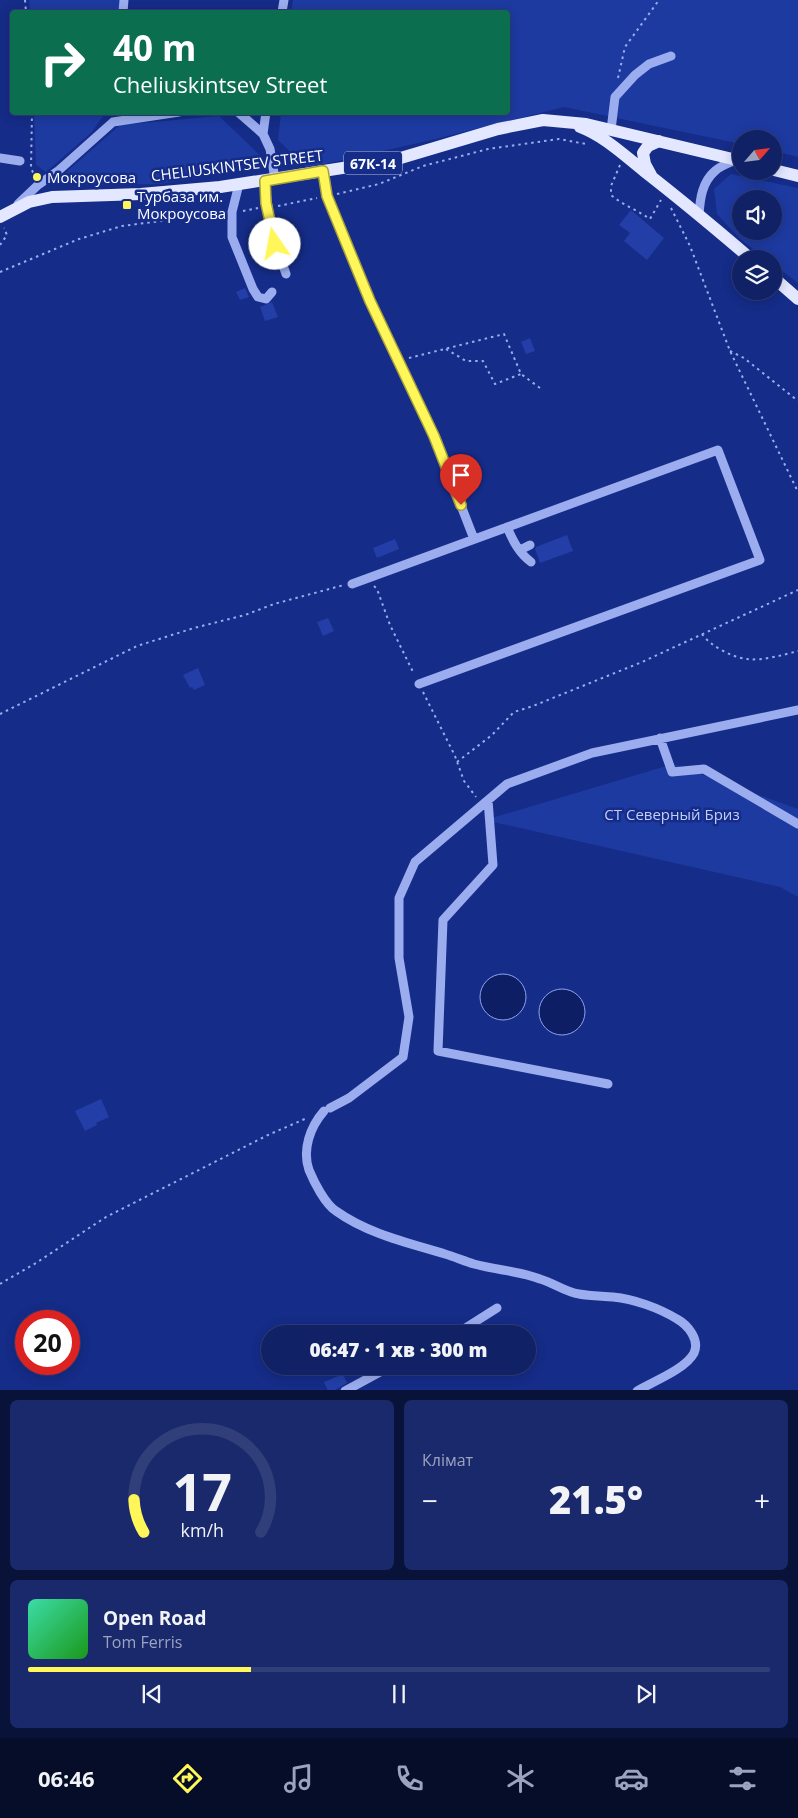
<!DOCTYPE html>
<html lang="uk">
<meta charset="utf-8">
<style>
body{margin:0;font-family:"Open Sans",sans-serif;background:#19296c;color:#f1f3f6;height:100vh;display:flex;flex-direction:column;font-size:19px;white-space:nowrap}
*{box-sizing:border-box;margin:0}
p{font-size:16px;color:#9ca3bf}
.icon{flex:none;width:28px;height:28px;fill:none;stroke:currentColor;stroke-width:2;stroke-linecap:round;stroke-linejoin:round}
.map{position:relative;height:1390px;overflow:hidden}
.sheet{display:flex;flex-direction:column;gap:10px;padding:10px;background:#091238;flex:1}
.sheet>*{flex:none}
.guide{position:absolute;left:10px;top:10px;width:500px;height:105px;border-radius:5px;box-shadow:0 2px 12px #0003,0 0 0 1px #303e7a;background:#0b6e4f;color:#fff;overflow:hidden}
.needle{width:32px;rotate:62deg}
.buttons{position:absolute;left:732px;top:130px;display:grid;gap:10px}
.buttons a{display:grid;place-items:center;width:50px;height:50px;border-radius:50%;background:#102166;box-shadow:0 2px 12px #0003,0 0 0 1px #303e7a;font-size:25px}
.speed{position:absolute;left:15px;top:1310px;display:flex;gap:10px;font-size:25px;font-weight:700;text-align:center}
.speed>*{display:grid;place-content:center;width:65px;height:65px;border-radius:50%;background:#102166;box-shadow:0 2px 12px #0003,0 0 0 1px #303e7a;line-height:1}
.speed .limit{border:8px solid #d22;background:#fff;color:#111}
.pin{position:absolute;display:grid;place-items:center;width:42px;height:42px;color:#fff;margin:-51px -21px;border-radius:50% 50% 50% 0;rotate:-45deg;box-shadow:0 0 5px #0007}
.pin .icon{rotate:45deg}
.me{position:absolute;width:55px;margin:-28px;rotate:348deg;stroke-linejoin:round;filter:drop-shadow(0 0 4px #0008)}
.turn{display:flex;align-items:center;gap:18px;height:105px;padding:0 20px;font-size:22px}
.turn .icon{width:65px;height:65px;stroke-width:2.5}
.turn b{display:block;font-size:35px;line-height:42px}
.big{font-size:38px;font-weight:800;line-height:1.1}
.sheet .card{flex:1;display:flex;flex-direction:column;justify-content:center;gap:8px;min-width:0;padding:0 18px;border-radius:8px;background:#19296c}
.sheet .dial{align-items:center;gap:0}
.dial svg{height:130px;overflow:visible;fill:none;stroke:#303e7a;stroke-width:7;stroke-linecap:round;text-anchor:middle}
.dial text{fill:#f1f3f6;stroke:none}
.song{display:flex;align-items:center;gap:15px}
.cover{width:60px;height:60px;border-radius:8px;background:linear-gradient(135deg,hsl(160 70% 55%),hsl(120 70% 35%))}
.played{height:5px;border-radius:2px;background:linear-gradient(90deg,#fff659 30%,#303e7a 30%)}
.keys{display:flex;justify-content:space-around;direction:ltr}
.heat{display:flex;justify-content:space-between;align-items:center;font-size:28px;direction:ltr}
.sheet .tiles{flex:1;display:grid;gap:10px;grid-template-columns:1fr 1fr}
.card:last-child{grid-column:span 2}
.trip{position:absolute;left:261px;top:1325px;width:275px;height:50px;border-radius:25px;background:#102166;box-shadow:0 2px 12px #0003,0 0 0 1px #303e7a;font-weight:800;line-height:50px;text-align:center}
.tab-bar{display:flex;height:80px;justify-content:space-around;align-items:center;background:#060d29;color:#9ca3bf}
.tab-bar .icon{width:35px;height:35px}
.tab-bar .active{color:#fff659}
.tab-bar b{font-size:22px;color:#f1f3f6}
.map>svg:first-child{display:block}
.green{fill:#1d3aa1;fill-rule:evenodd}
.water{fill:#0d1e64;stroke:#8da4f1}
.building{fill:#233fa7}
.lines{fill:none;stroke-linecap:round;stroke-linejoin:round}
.path{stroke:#9badee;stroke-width:2;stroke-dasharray:2.5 4;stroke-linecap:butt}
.minor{stroke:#9badee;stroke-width:9}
.major{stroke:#e3e7ff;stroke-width:12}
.route-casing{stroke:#a6a03a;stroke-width:12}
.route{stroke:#fff659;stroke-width:9}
.poi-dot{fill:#fff659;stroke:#152c88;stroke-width:2}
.labels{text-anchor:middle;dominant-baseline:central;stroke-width:5;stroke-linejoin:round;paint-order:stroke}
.shield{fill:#152c88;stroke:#b9c0db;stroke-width:1}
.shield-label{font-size:14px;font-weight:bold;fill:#fff}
.street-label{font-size:15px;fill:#fff;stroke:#152c88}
.poi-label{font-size:15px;fill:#fff;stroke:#152c88;text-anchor:start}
.park-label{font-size:15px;fill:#c1cefb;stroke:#152c88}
</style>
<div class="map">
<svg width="798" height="1391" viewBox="0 0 798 1391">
<rect width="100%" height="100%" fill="#152c88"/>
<path class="green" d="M29,0H121L119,12H30Z
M293,0H798V157L774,151V139H741V144L564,107L427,141L307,168L278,140L281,113L508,112V12H291Z
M34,113V112L105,113L92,132L46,172L36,165Z
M219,116L264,159L260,168L160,184L68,185L64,174L120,125Z
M731,174L798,188V283L774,265V259H766L740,239L717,214L714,189ZM741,199H774V231H741Z
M673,764L798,809V897L780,887L485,820Z"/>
<path class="water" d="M480 997a23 23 0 1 1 46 0a23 23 0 1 1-46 0Z
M539 1012a23 23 0 1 1 46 0a23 23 0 1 1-46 0Z"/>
<path class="building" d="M631,210L664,238L647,260L624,241L630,233L619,225Z
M245,288L249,297L240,300L236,292Z
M272,302L278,317L265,321L260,307Z
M530,338L535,351L526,354L521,342Z
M567,535L573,551L540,563L535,549L536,547Z
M395,539L399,549L377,558L373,548Z
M328,618L334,631L323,636L317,622Z
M198,668L205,685L194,690L192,687L190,688L183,675Z
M101,1099L109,1117L96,1123L97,1125L85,1131L75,1111Z
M343,1374L347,1383L333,1391H328L324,1382Z"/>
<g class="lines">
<path class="path" d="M25,0L26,12
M618,78L625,47L659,0
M32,112L31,168L35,177
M620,165L611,186V195C623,205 637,210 650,219L661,200
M337,194L379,184L423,166L488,149L559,139L586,144
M278,206L317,198
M671,208L690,246L730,351L798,492
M243,211L258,208
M0,245L7,235L4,228
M0,272L79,239L122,226L224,213
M446,349L466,361H483L495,384L521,374
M730,351L744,358L798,401
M409,358L504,334L521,374L540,388
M374,586L377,589L390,625L414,674
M702,634C709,645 733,658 747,659C762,661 783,655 798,651
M423,692L455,756L464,781L476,797
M0,714L137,646L194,628L245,615L274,604L344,585
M457,762L492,735L514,712L533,706L642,662L798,590
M0,1284L36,1263L106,1217L268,1135L307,1118"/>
<path class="minor" d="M123,12L124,0
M282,12L284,0
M238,112L263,134L270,149L275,179
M611,130L615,97L635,75L649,64L671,56
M263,134L266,112
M0,158L20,161
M323,171L327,196L370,301L434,436L474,539
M265,181C267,213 275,243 286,274
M239,184L232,212V237L253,289L258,297L266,299L272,292
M18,204L38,185L58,171L113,122L179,112
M699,215C700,199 702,182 715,171C720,166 729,163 736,160
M507,527C513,541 519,553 531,562
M520,550L530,545
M352,584L718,450L760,560L419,684
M660,738L672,772L704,769L798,824
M488,800L493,865L443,920L438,1051L608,1084
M330,1108L349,1098L403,1057L409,1017L399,958V898L415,862L507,784L592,753L798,710
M324,1111C310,1127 302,1150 309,1170C314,1182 325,1204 336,1211C368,1234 409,1243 445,1254C455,1257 464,1261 474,1264C496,1270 519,1271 540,1279C554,1283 565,1292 579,1294C590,1296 602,1296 613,1297C634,1299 659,1308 677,1319C688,1325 700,1340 694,1353C686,1369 652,1382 637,1391
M456,1334L497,1308
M345,1391L391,1366"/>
<path class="major" d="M580,127C604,136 624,155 644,171C680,199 716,229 751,259
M774,170L798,176
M651,175L645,164L643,153L648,146L659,141
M0,217L29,202L52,197L141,194L220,187L394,160L498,129L543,120L586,124L741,161
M774,278L798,299"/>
</g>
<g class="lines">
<defs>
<path id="route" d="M275,244L266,203L265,181L323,171L327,196L370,301L434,436L461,505"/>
</defs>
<use href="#route" class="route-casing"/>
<use href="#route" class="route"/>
</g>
<g class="poi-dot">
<circle cx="37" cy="177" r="5"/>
<rect x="122" y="200" width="10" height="10" rx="2.5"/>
</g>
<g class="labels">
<rect class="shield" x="344" y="151.5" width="58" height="23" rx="4"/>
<g class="shield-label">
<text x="373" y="163">67К-14</text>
</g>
<g class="street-label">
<text transform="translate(237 165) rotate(-7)">CHELIUSKINTSEV STREET</text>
</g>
<g class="poi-label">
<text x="47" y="177">Мокроусова</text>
<text x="137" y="196">Турбаза им.<tspan x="137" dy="17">Мокроусова</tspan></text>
</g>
<g class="park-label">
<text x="672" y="814">СТ Северный Бриз</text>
</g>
</g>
</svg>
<div class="buttons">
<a><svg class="needle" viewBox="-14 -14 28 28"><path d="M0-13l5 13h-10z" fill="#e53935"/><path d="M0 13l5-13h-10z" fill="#9ca3bf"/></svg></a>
<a><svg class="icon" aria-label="sound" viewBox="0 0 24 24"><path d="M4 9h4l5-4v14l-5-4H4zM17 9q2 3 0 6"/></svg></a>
<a><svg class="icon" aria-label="layers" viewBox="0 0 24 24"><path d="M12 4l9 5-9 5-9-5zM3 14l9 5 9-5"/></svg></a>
</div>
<div class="speed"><div class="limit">20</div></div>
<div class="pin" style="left:461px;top:505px;background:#d93025"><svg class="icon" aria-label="arrive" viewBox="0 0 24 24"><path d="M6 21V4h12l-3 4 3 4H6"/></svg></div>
<svg class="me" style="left:275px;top:244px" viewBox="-20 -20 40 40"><circle r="19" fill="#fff"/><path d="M0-13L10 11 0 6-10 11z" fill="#fff659"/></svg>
<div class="trip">06:47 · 1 хв · 300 m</div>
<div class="guide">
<div class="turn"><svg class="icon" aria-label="right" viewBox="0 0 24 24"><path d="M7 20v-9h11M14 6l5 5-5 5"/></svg><div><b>40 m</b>Cheliuskintsev Street</div></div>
</div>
</div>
<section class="sheet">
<div class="tiles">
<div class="card dial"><svg viewBox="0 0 100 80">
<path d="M14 69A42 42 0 1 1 86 69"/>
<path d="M14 69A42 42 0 0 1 8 49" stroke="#fff659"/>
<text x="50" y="56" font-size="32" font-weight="700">17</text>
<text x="50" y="72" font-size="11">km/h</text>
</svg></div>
<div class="card"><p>Клімат</p>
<div class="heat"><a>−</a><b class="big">21.5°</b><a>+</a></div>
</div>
<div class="card">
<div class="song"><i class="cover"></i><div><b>Open Road</b><p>Tom Ferris</p></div></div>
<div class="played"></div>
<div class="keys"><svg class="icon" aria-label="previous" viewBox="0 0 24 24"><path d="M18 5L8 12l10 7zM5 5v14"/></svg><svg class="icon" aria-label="pause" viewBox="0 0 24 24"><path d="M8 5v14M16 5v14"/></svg><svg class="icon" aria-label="next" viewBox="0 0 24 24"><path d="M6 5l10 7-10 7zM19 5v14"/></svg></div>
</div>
</div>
</section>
<nav class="tab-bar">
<b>06:46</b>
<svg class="icon active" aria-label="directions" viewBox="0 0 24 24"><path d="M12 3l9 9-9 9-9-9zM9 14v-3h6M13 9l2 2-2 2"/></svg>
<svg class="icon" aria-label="music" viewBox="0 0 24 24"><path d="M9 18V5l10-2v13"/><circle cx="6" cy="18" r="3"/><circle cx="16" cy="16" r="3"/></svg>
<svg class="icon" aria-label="phone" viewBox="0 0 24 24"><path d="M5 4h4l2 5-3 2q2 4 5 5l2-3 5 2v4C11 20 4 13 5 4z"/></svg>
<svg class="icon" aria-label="climate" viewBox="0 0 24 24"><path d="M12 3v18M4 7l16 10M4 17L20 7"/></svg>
<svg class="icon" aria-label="car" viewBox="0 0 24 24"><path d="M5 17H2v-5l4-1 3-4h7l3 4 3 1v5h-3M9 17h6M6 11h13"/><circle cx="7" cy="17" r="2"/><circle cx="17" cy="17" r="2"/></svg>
<svg class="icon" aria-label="filters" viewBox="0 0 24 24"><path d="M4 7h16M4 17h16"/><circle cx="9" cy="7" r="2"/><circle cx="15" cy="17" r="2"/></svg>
</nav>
